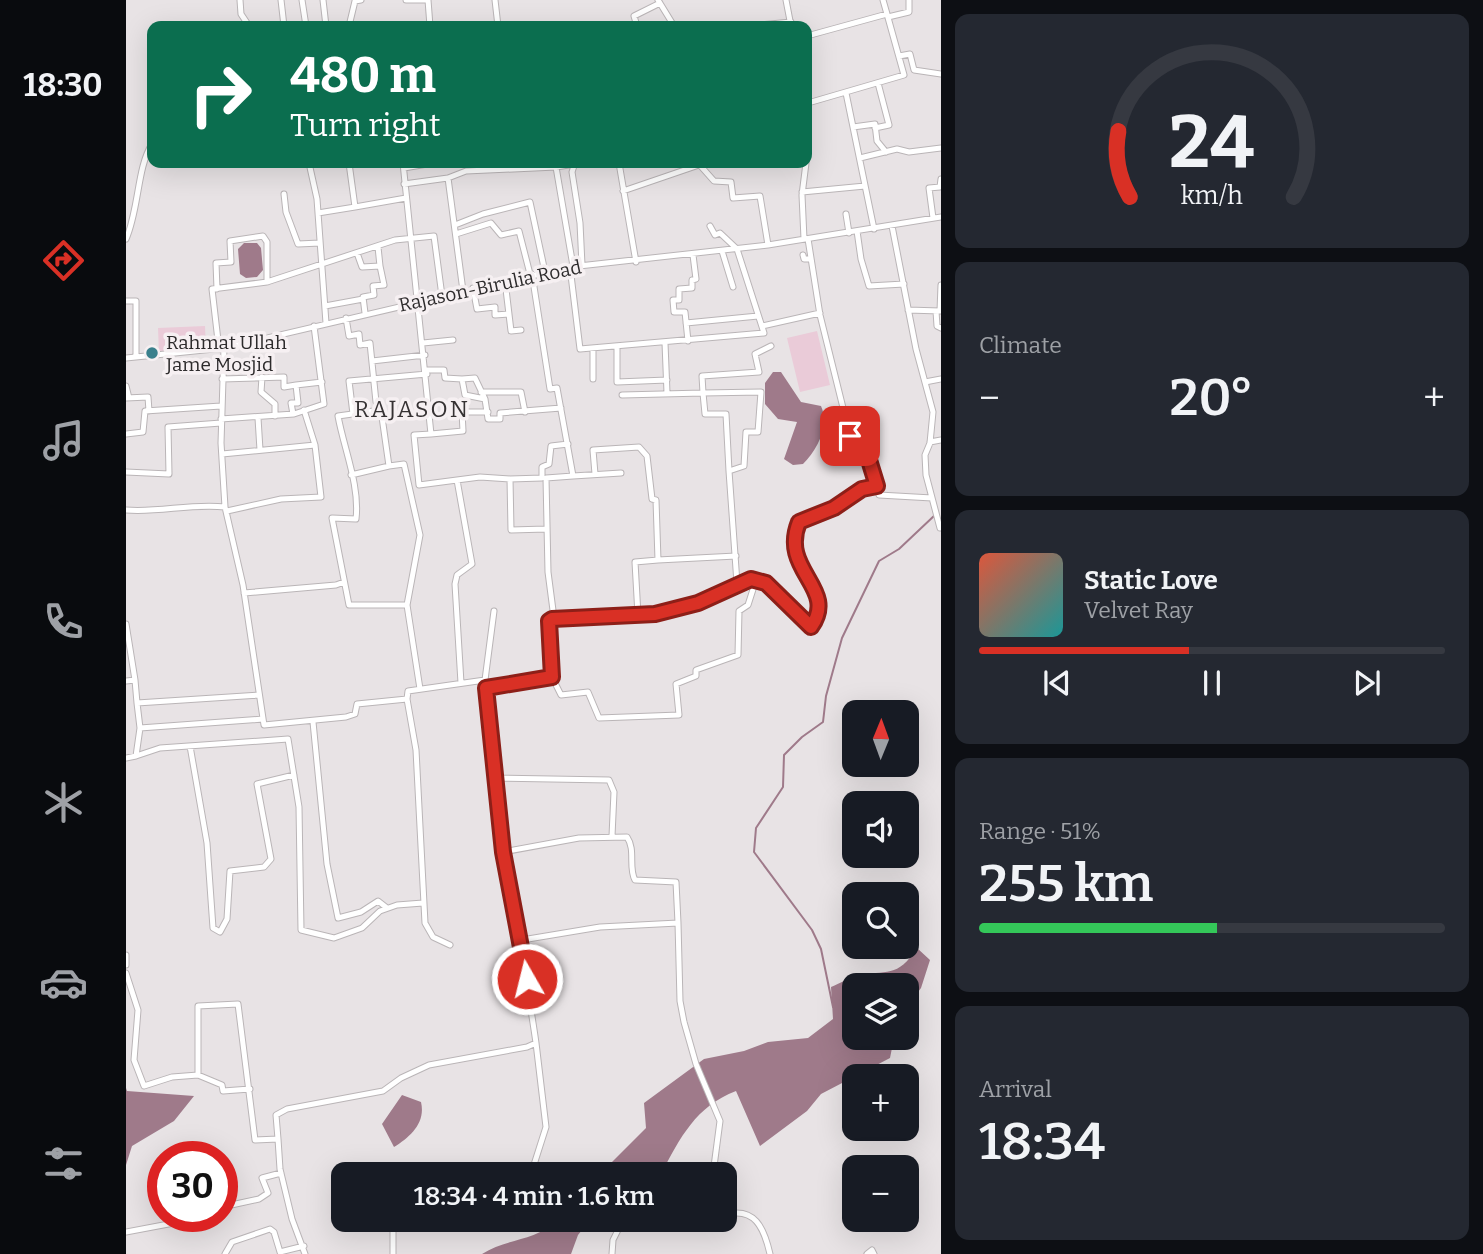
<!DOCTYPE html>
<meta charset="utf-8">
<style>
body{margin:0;font-family:Bitter,serif;background:#242831;color:#f1f3f6;height:100vh;display:flex;flex-direction:column;font-size:26px;white-space:nowrap}
*{box-sizing:border-box;margin:0}
p{font-size:23px;color:#9ea1a6}
.icon{flex:none;width:38px;height:38px;fill:none;stroke:currentColor;stroke-width:2;stroke-linecap:round;stroke-linejoin:round}
.map{position:relative;flex:1;overflow:hidden}
.side{display:flex;flex-direction:column;gap:14px;padding:14px;background:#0d0f14;width:542px}
.side>*{flex:none}
.top-card{position:absolute;left:21px;top:21px;width:665px;height:147px;border-radius:14px;box-shadow:0 7px 28px #0002;background:#0b6e4f;color:#fff;overflow:hidden}
.needle{width:46px;rotate:1deg}
.tools{position:absolute;left:716px;top:700px;display:grid;gap:14px}
.tools a{display:grid;place-items:center;width:77px;height:77px;border-radius:14px;background:#171b24;box-shadow:0 7px 28px #0002;font-size:35px}
.speed{position:absolute;left:21px;top:1141px;display:flex;gap:14px;font-size:35px;font-weight:700;text-align:center}
.speed>*{display:grid;place-content:center;width:91px;height:91px;border-radius:50%;background:#171b24;box-shadow:0 7px 28px #0002;line-height:1}
.speed .limit{border:10px solid #d22;background:#fff;color:#111}
.pin{position:absolute;display:grid;place-items:center;width:60px;height:60px;color:#fff;margin:-30px;border-radius:14px;box-shadow:0 4px 10px #0006}
.me{position:absolute;width:77px;margin:-38px;rotate:352deg;stroke-linejoin:round;filter:drop-shadow(0 0 5px #0008)}
.turn{display:flex;align-items:center;gap:24px;height:147px;padding:0 28px;font-size:32px}
.turn .icon{width:91px;height:91px;stroke-width:2.5}
.turn b{display:block;font-size:49px;line-height:60px}
.big{font-size:52px;font-weight:600;line-height:1.1}
.side .widget{flex:1;display:flex;flex-direction:column;justify-content:center;gap:10px;min-width:0;padding:0 24px;border-radius:14px;background:#242831}
.side .dial{align-items:center;gap:0}
.dial svg{height:182px;overflow:visible;fill:none;stroke:#363941;stroke-width:7;stroke-linecap:round;text-anchor:middle}
.dial text{fill:#f1f3f6;stroke:none}
.song{display:flex;align-items:center;gap:21px}
.cover{width:84px;height:84px;border-radius:10px;background:linear-gradient(135deg,hsl(10 70% 55%),hsl(180 70% 35%))}
.played{height:7px;border-radius:4px;background:linear-gradient(90deg,#d93025 45%,#363941 45%)}
.keys{display:flex;justify-content:space-around;direction:ltr}
.heat{display:flex;justify-content:space-between;align-items:center;font-size:38px;direction:ltr}
.charge{height:10px;border-radius:5px;background:linear-gradient(90deg,#34c759 51%,#363941 0)}
.trip{position:absolute;left:205px;top:1162px;width:406px;height:70px;border-radius:14px;background:#171b24;box-shadow:0 7px 28px #0002;font-weight:600;line-height:70px;text-align:center}
main{display:flex;flex:1;min-height:0}
.tabs{display:flex;flex-direction:column;width:126px;justify-content:space-around;align-items:center;background:#090b0e;color:#9ea1a6}
.tabs .icon{width:49px;height:49px}
.tabs .current{color:#d93025}
.tabs b{font-size:32px;color:#f1f3f6}
.map>svg:first-child{display:block}
.green{fill:#eacbd8}
.water{fill:#9f7a8a}
.lines{fill:none;stroke-linecap:round;stroke-linejoin:round}
.stream{stroke:#9f7a8a;stroke-width:2}
.minor-casing{stroke:#bab5b7;stroke-width:7}
.minor{stroke:#fff;stroke-width:5}
.route-casing{stroke:#8d1f18;stroke-width:18}
.route{stroke:#d93025;stroke-width:12}
.poi-dot{fill:#3a808c;stroke:#f6f0f2;stroke-width:2.5}
.labels{text-anchor:middle;dominant-baseline:central;stroke-width:7;stroke-linejoin:round;paint-order:stroke}
.street-label{font-size:19px;fill:#2d2b2c;stroke:#f6f0f2}
.poi-label{font-size:19px;fill:#2d2b2c;stroke:#f6f0f2;text-anchor:start}
.quarter-label{font-size:23px;letter-spacing:2px;fill:#363233;stroke:#f6f0f2}
</style>
<main>
<nav class="tabs">
<b>18:30</b>
<svg class="icon current" aria-label="directions" viewBox="0 0 24 24"><path d="M12 3l9 9-9 9-9-9zM9 14v-3h6M13 9l2 2-2 2"/></svg>
<svg class="icon" aria-label="music" viewBox="0 0 24 24"><path d="M9 18V5l10-2v13"/><circle cx="6" cy="18" r="3"/><circle cx="16" cy="16" r="3"/></svg>
<svg class="icon" aria-label="phone" viewBox="0 0 24 24"><path d="M5 4h4l2 5-3 2q2 4 5 5l2-3 5 2v4C11 20 4 13 5 4z"/></svg>
<svg class="icon" aria-label="climate" viewBox="0 0 24 24"><path d="M12 3v18M4 7l16 10M4 17L20 7"/></svg>
<svg class="icon" aria-label="car" viewBox="0 0 24 24"><path d="M5 17H2v-5l4-1 3-4h7l3 4 3 1v5h-3M9 17h6M6 11h13"/><circle cx="7" cy="17" r="2"/><circle cx="17" cy="17" r="2"/></svg>
<svg class="icon" aria-label="filters" viewBox="0 0 24 24"><path d="M4 7h16M4 17h16"/><circle cx="9" cy="7" r="2"/><circle cx="15" cy="17" r="2"/></svg>
</nav>
<div class="map">
<svg width="815" height="1254" viewBox="0 0 815 1254">
<rect width="100%" height="100%" fill="#e8e3e5"/>
<path class="green" d="M79,326L80,352L33,354L32,328Z
M691,331L704,385L674,392L661,338Z"/>
<path class="water" d="M118,243H131L135,248L137,270L131,277L120,278L114,274L112,249Z
M647,372H655L675,402L695,406C704,426 691,450 677,464L667,465L658,459L671,422L652,419L639,404V383Z
M791,948L804,960L795,988L781,1007L780,985H728V1038H768L764,1058L695,1094L681,1111L634,1146L610,1091C570,1106 554,1138 535,1174H474L520,1128L518,1103L578,1059L618,1051L642,1042L682,1038L707,1019L705,987C713,984 722,978 730,976C761,969 771,979 791,948Z
M0,1088L1,1091L68,1096L48,1121L6,1146L0,1165Z
M276,1095L295,1102C300,1123 284,1137 268,1147L256,1124Z
M431,1220H464L452,1235L445,1254H356C380,1238 409,1242 431,1220Z"/>
<g class="lines">
<path class="stream" d="M707,1007L695,949L686,930L628,852L630,828L657,787L658,755L676,737L697,722L700,696L716,638L753,561L773,549L809,515"/>
<defs>
<path id="minor" d="M114,0L115,14L123,26
M155,0L158,26
M176,0L180,26
M197,0L200,26
M280,0H302L304,26
M369,0L372,26
M532,0L548,26
M660,0L665,26
M757,0L761,14
M762,17L783,12V0
M223,26L229,1L235,0
M357,26L372,25
M511,26L508,16L534,3
M622,26L665,22
M681,36L761,14L778,75L682,103
M773,56L784,54L788,70L815,74
M720,93L748,229
M681,98V154
M727,127L749,124L751,141L760,152
M749,128L763,125L752,83
M734,158L771,149L783,152L815,148
M183,163L191,199L200,323
M223,163L229,207L280,198
M277,163L305,434L288,435L293,485L331,480L346,564L331,575L329,584L335,683
M449,163L446,172L454,223L456,265
M493,163L510,262
M572,163L588,181L605,182L607,198L634,196L642,245
M278,168L307,163
M322,178L340,171L430,167L429,163
M278,184L322,178L337,291
M497,191L573,165
M676,192L739,186
M158,194L160,212L172,244L194,243
M192,213L229,207
M720,214L723,233
M807,218L803,188L814,187L815,179
M329,225L357,214L404,202L419,272
M766,226L790,349L807,412L804,443L799,455L800,475L814,528
M731,231L735,259L743,286L778,284
M330,234L365,223L375,235L393,231L404,274
M0,239C13,210 11,167 26,144
M678,239L676,195L680,163
M682,239L694,315L724,436L735,434L753,495L806,498
M252,247L254,266
M596,251L607,287
M231,253L236,267L254,266L258,285L247,286L248,295L237,297L239,313
M677,255L678,259H684
M447,266L430,167L455,163
M444,267L454,349L638,333L611,249L594,233L589,235L584,226
M406,274L424,389L431,388L447,476L420,478L422,572L428,618
M379,281L385,331L395,330
M347,288L351,309L369,307V315L383,314
M91,289L90,263L105,262L104,241L137,236L141,242V282
M0,301H10V357
M199,306L237,299
M782,310L814,311L815,285
M810,311L811,326L815,328
M220,318L223,336L233,334L234,345L244,343L250,402L255,410
M560,323L632,316
M636,326L694,313
M562,341L559,312H548L547,300H553V289L566,288V280L570,279L567,255
M297,343L327,340
M539,343L541,393
M491,347V382L541,380
M98,348L95,443L99,507
M467,348V379
M93,349L86,289L141,282L269,240L308,236L316,296
M0,358L98,348L444,267L642,245L815,217
M246,361L299,355
M300,370H318L319,378L336,379
M136,377L135,392L149,404V416
M96,379L158,377V387L170,385L172,403H165L167,414
M799,382L815,379
M170,385L196,382
M0,386L3,398
M355,392H395L399,412
M496,395L577,393L579,414H600L603,471
M0,398L22,397L23,411
M359,399L349,378L336,379L339,395L359,399L362,419H374V413L435,408
M178,410L189,445
M227,414L223,381L301,374
M132,418L134,450
M95,419L168,414L198,404L188,326
M0,434L17,432L19,411L95,406
M305,434L337,431L336,412H362
M804,442L815,440
M96,454L189,445L195,497L155,499L101,511
M0,472L43,474L42,427L95,423
M469,474L467,450L513,447L521,456L526,499L530,500L532,560L610,556
M225,475L263,466
M447,476L495,473
M331,480L354,477L384,479
M0,510C33,513 65,503 99,507L117,585L138,725L220,717L229,714L231,704L281,699L290,750L299,923L307,937L324,945
M420,529L385,530L384,479L416,478V467L423,464L425,446L442,444
M611,583L603,471L618,466L620,432H632L635,392L577,393L576,376L633,372L629,354L645,346
M118,593L210,585L218,582
M281,605L294,535L278,464L263,466L255,410L212,416C218,449 234,486 230,519L206,518L223,605H281L294,689
M512,615L509,562L532,560
M0,624L9,680L0,681
M426,677L423,621L426,619L529,614L572,602L599,588L625,580L640,583L685,627C712,588 653,571 673,522L708,508L736,489L751,486
M9,680L11,703L133,695
M359,680L368,611
M360,688L426,677L435,695L462,692L473,718L553,715L550,684L570,676V670L612,655L613,611L622,605L630,580
M187,722L201,864L212,918L235,912L252,901L261,908
M14,728L137,719
M64,746L81,843L87,928L94,932L101,919L104,871L138,867L145,859L131,784L168,775
M10,756L34,748L162,739L173,807L175,930L208,938L236,928L254,911L271,905L297,903
M0,758L10,756L14,728L11,703
M369,778L483,780L488,792L486,836
M377,852L453,838L501,837C510,850 502,867 509,880L550,882L552,923
M396,940L474,927L552,923L554,1001L558,1022L570,1064L594,1121L587,1174
M0,955V965
M0,973L12,1010L8,1060L18,1086L46,1077L72,1075V1006L112,1004L129,1140L152,1139L154,1169L166,1219L179,1254
M72,1075L96,1085L97,1091L124,1089
M152,1139L150,1115L161,1109L257,1091L275,1078L303,1065L401,1047L410,1043C393,923 362,801 359,680L282,691L281,699
M405,1174L420,1127L410,1043
M96,1207L133,1199L142,1193L136,1178L155,1173
M598,1215C629,1206 638,1228 644,1254
M0,1232L69,1219L70,1216
M99,1254L106,1242L144,1229L148,1232L154,1252L178,1246
M267,1254V1229L271,1223L339,1220
M486,1254L487,1240L497,1220
M741,1254L746,1250L748,1254"/>
</defs>
<use href="#minor" class="minor-casing"/>
<use href="#minor" class="minor"/>
</g>
<g class="lines">
<defs>
<path id="route" d="M401,979L377,852L360,688L426,677L423,621L426,619L529,614L572,603L625,579L640,583L685,627C713,588 653,571 673,522L708,508L736,489L751,486L735,434L724,436"/>
</defs>
<use href="#route" class="route-casing"/>
<use href="#route" class="route"/>
</g>
<circle class="poi-dot" cx="26" cy="353" r="7"/>
<g class="labels">
<g class="street-label">
<text transform="translate(364 286) rotate(-12)">Rajason-Birulia Road</text>
</g>
<g class="poi-label">
<text x="40" y="342">Rahmat Ullah<tspan x="40" dy="22">Jame Mosjid</tspan></text>
</g>
<g class="quarter-label">
<text x="286" y="409">RAJASON</text>
</g>
</g>
</svg>
<div class="tools">
<a><svg class="needle" viewBox="-14 -14 28 28"><path d="M0-13l5 13h-10z" fill="#e53935"/><path d="M0 13l5-13h-10z" fill="#9ea1a6"/></svg></a>
<a><svg class="icon" aria-label="sound" viewBox="0 0 24 24"><path d="M4 9h4l5-4v14l-5-4H4zM17 9q2 3 0 6"/></svg></a>
<a><svg class="icon" aria-label="search" viewBox="0 0 24 24"><circle cx="10" cy="10" r="6"/><path d="M15 15l6 6"/></svg></a>
<a><svg class="icon" aria-label="layers" viewBox="0 0 24 24"><path d="M12 4l9 5-9 5-9-5zM3 14l9 5 9-5"/></svg></a>
<a>+</a>
<a>−</a>
</div>
<div class="speed"><div class="limit">30</div></div>
<div class="pin" style="left:724px;top:436px;background:#d93025"><svg class="icon" aria-label="arrive" viewBox="0 0 24 24"><path d="M6 21V4h12l-3 4 3 4H6"/></svg></div>
<svg class="me" style="left:401px;top:979px" viewBox="-20 -20 40 40"><circle r="17" fill="#d93025" stroke="#fff" stroke-width="3"/><path d="M0-11L8 9 0 5-8 9z" fill="#fff"/></svg>
<div class="trip">18:34 · 4 min · 1.6 km</div>
<div class="top-card">
<div class="turn"><svg class="icon" aria-label="right" viewBox="0 0 24 24"><path d="M7 20v-9h11M14 6l5 5-5 5"/></svg><div><b>480 m</b>Turn right</div></div>
</div>
</div>
<section class="side">
<div class="widget dial"><svg viewBox="0 0 100 80">
<path d="M14 69A42 42 0 1 1 86 69"/>
<path d="M14 69A42 42 0 0 1 9 40" stroke="#d93025"/>
<text x="50" y="56" font-size="32" font-weight="700">24</text>
<text x="50" y="72" font-size="11">km/h</text>
</svg></div>
<div class="widget"><p>Climate</p>
<div class="heat"><a>−</a><b class="big">20°</b><a>+</a></div>
</div>
<div class="widget">
<div class="song"><i class="cover"></i><div><b>Static Love</b><p>Velvet Ray</p></div></div>
<div class="played"></div>
<div class="keys"><svg class="icon" aria-label="previous" viewBox="0 0 24 24"><path d="M18 5L8 12l10 7zM5 5v14"/></svg><svg class="icon" aria-label="pause" viewBox="0 0 24 24"><path d="M8 5v14M16 5v14"/></svg><svg class="icon" aria-label="next" viewBox="0 0 24 24"><path d="M6 5l10 7-10 7zM19 5v14"/></svg></div>
</div>
<div class="widget"><p>Range · 51%</p><b class="big">255 km</b><div class="charge"></div></div>
<div class="widget"><p>Arrival</p><b class="big">18:34</b></div>
</section>
</main>
